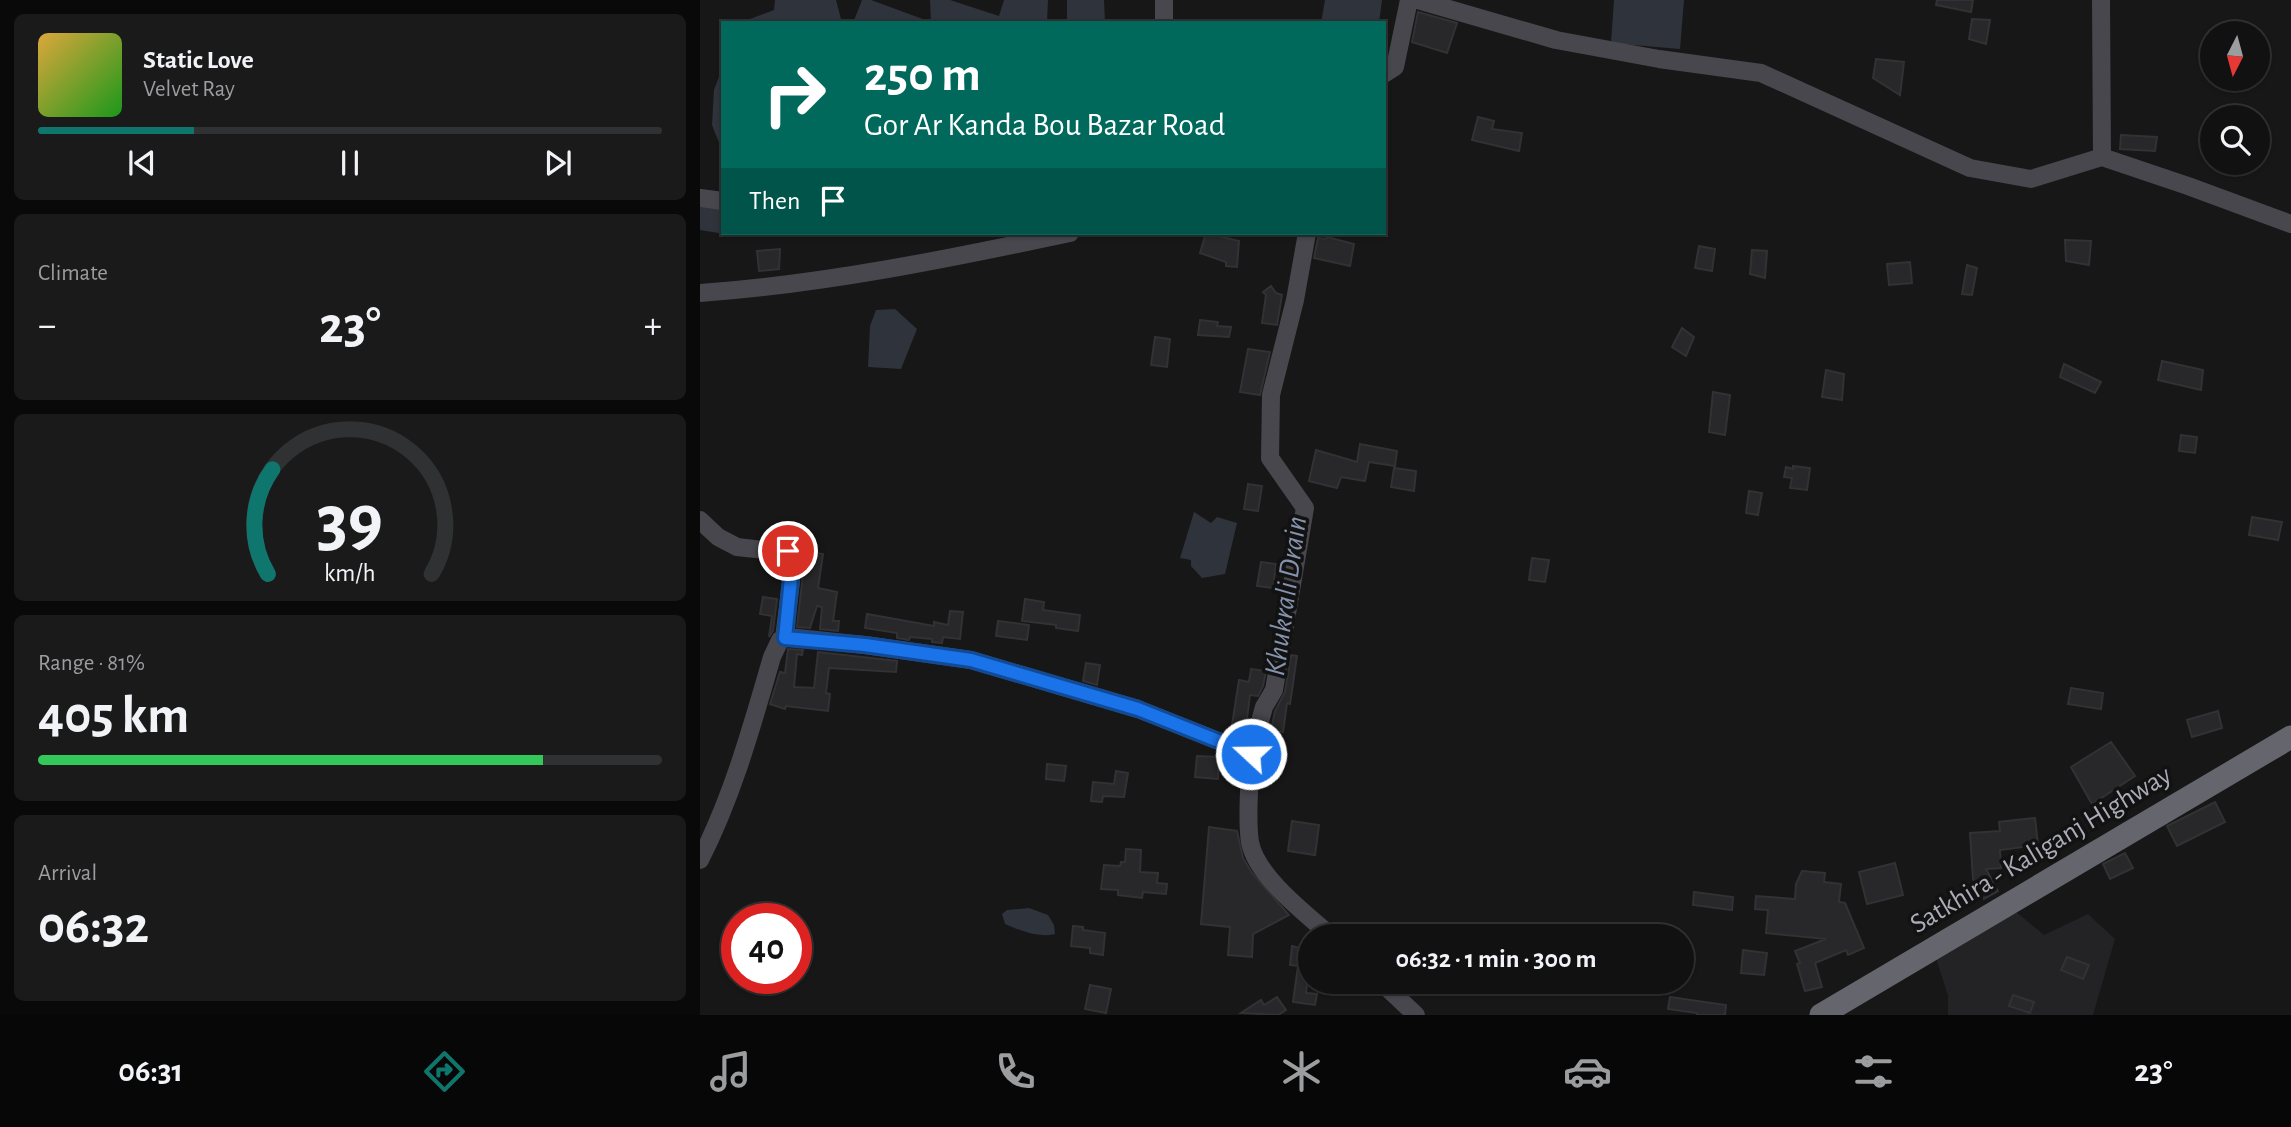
<!DOCTYPE html>
<meta charset="utf-8">
<style>
body{margin:0;font-family:"Alegreya Sans",sans-serif;background:#1a1a1b;color:#f1f3f6;height:100vh;display:flex;flex-direction:column;font-size:26px;white-space:nowrap}
*{box-sizing:border-box;margin:0}
p{font-size:23px;color:#9c9d9f}
.icon{flex:none;width:38px;height:38px;fill:none;stroke:currentColor;stroke-width:2;stroke-linecap:round;stroke-linejoin:round}
.map{position:relative;flex:1;overflow:hidden}
.panel{display:flex;flex-direction:column;gap:14px;padding:14px;background:#09090a;width:700px}
.panel>*{flex:none}
.guide{position:absolute;left:21px;top:21px;width:665px;height:214px;border-radius:0px;box-shadow:0 2px 5px #0004,0 0 0 2px #303132;background:#00695c;color:#fff;overflow:hidden}
.needle{width:46px;rotate:186deg}
.controls{position:absolute;left:1500px;top:21px;display:grid;gap:14px}
.controls a{display:grid;place-items:center;width:70px;height:70px;border-radius:50%;background:#111112;box-shadow:0 2px 5px #0004,0 0 0 2px #303132;font-size:35px}
.speed{position:absolute;left:21px;top:903px;display:flex;gap:14px;font-size:35px;font-weight:700;text-align:center}
.speed>*{display:grid;place-content:center;width:91px;height:91px;border-radius:50%;background:#111112;box-shadow:0 2px 5px #0004,0 0 0 2px #303132;line-height:1}
.speed .limit{border:10px solid #d22;background:#fff;color:#111}
.pin{position:absolute;display:grid;place-items:center;width:60px;height:60px;color:#fff;margin:-30px;border:4px solid #fff;border-radius:50%;box-shadow:0 2px 7px #0007}
.me{position:absolute;width:77px;margin:-38px;rotate:291deg;stroke-linejoin:round;filter:drop-shadow(0 0 5px #0008)}
.turn{display:flex;align-items:center;gap:24px;height:147px;padding:0 28px;font-size:32px}
.turn .icon{width:91px;height:91px;stroke-width:2.5}
.turn b{display:block;font-size:49px;line-height:60px}
.then{display:flex;align-items:center;height:66px;padding:0 28px;background:#0003;gap:14px;font-size:26px}
.big{font-size:52px;font-weight:700;line-height:1.1}
.panel .widget{flex:1;display:flex;flex-direction:column;justify-content:center;gap:10px;min-width:0;padding:0 24px;border-radius:10px;background:#1a1a1b}
.panel .dial{align-items:center;gap:0}
.dial svg{height:182px;overflow:visible;fill:none;stroke:#303132;stroke-width:7;stroke-linecap:round;text-anchor:middle}
.dial text{fill:#f1f3f6;stroke:none}
.song{display:flex;align-items:center;gap:21px}
.cover{width:84px;height:84px;border-radius:10px;background:linear-gradient(135deg,hsl(40 70% 55%),hsl(120 70% 35%))}
.played{height:7px;border-radius:4px;background:linear-gradient(90deg,#0f766e 25%,#303132 25%)}
.keys{display:flex;justify-content:space-around;direction:ltr}
.heat{display:flex;justify-content:space-between;align-items:center;font-size:38px;direction:ltr}
.charge{height:10px;border-radius:5px;background:linear-gradient(90deg,#34c759 81%,#303132 0)}
.trip{position:absolute;left:598px;top:924px;width:396px;height:70px;border-radius:35px;background:#111112;box-shadow:0 2px 5px #0004,0 0 0 2px #303132;font-weight:700;line-height:70px;text-align:center}
.menu{display:flex;height:112px;justify-content:space-around;align-items:center;background:#070707;color:#9c9d9f}
.menu .icon{width:49px;height:49px}
.menu .active{color:#0f766e}
.menu b{font-size:32px;color:#f1f3f6}
main{display:flex;flex:1;min-height:0}
.map>svg:first-child{display:block}
.built{fill:#232325}
.water{fill:#2f333b}
.building{fill:#282729;stroke:#323134;stroke-width:2}
.lines{fill:none;stroke-linecap:round;stroke-linejoin:round}
.secondary{stroke:#47474d;stroke-width:18}
.highway{stroke:#65656d;stroke-width:23}
.route-casing{stroke:#114b97;stroke-width:18}
.route{stroke:#1a73e8;stroke-width:12}
.labels{text-anchor:middle;dominant-baseline:central;stroke-width:7;stroke-linejoin:round;paint-order:stroke}
.street-label{font-size:28px;fill:#abacb7;stroke:#121213}
.water-label{font-size:30px;font-style:italic;fill:#8693ad;stroke:#121213}
</style>
<main>
<section class="panel">
<div class="widget">
<div class="song"><i class="cover"></i><div><b>Static Love</b><p>Velvet Ray</p></div></div>
<div class="played"></div>
<div class="keys"><svg class="icon" aria-label="previous" viewBox="0 0 24 24"><path d="M18 5L8 12l10 7zM5 5v14"/></svg><svg class="icon" aria-label="pause" viewBox="0 0 24 24"><path d="M8 5v14M16 5v14"/></svg><svg class="icon" aria-label="next" viewBox="0 0 24 24"><path d="M6 5l10 7-10 7zM19 5v14"/></svg></div>
</div>
<div class="widget"><p>Climate</p>
<div class="heat"><a>−</a><b class="big">23°</b><a>+</a></div>
</div>
<div class="widget dial"><svg viewBox="0 0 100 80">
<path d="M14 69A42 42 0 1 1 86 69"/>
<path d="M14 69A42 42 0 0 1 16 23" stroke="#0f766e"/>
<text x="50" y="56" font-size="32" font-weight="700">39</text>
<text x="50" y="72" font-size="11">km/h</text>
</svg></div>
<div class="widget"><p>Range · 81%</p><b class="big">405 km</b><div class="charge"></div></div>
<div class="widget"><p>Arrival</p><b class="big">06:32</b></div>
</section>
<div class="map">
<svg width="1591" height="1015" viewBox="0 0 1591 1015">
<rect width="100%" height="100%" fill="#171718"/>
<path class="built" d="M1315,911L1344,935L1388,914L1415,939L1393,1015H1248V996L1236,958Z"/>
<path class="water" d="M75,0H136L142,23H39L74,10Z
M162,0H171L231,22L230,0H250L299,16L304,0H348L347,23H153Z
M367,0H404L405,23H367Z
M625,0H682L679,23H621Z
M914,0H984L980,49L911,43Z
M23,66V153L12,125L14,90Z
M0,200L23,203V233H60L37,236L0,230Z
M195,309L217,329L201,369L168,367L170,326L176,310Z
M494,512L511,523L517,517L537,523L525,574L502,578L491,566V560L480,558Z
M329,908L348,915L354,925L355,934C338,938 321,931 305,924L302,914L307,910Z"/>
<path class="building" d="M1237,0H1273L1271,12L1236,5Z
M718,12L757,23L747,53L712,42Z
M1272,19L1290,20L1286,44L1269,39Z
M1176,59L1204,62L1200,95L1173,78Z
M778,117L794,121L792,129L822,133L819,151L772,140Z
M1421,135L1457,137L1455,151L1420,149Z
M506,233L539,241L537,267L526,266V262L500,253Z
M627,237L654,244L650,266L614,258L618,238L626,239Z
M1365,240L1391,241L1389,265L1366,261Z
M999,246L1015,249L1012,271L995,268Z
M80,249L79,269L59,271L57,251Z
M1052,250L1067,251L1065,278L1050,274Z
M1210,262L1212,283L1189,285L1187,264Z
M1267,265L1277,268L1272,295L1262,294Z
M571,286L576,293L582,295L577,325L562,323L566,295L563,292Z
M500,320L518,322L517,326L531,327L529,337L498,335Z
M982,328L994,337L986,356L972,347Z
M455,337L470,339L467,367L451,365Z
M548,349L570,352L560,395L540,392Z
M1462,361L1503,370L1501,390L1458,380Z
M1364,364L1401,382L1395,393L1360,377Z
M1126,370L1144,374L1142,400L1122,397Z
M1013,392L1030,395L1025,435L1009,432Z
M1481,435L1497,437L1495,453L1479,451Z
M660,444L697,451L695,466L669,462L665,481L641,477L637,488L609,481L616,450L657,462Z
M1093,466L1110,468L1107,490L1090,488L1092,478L1084,477L1086,467L1093,469Z
M694,468L716,471L714,491L691,487Z
M548,484L562,486L558,511L544,509Z
M1049,491L1062,493L1058,515L1046,513Z
M1552,517L1582,522L1578,540L1549,535Z
M103,551L123,554L118,588L137,592L133,621H139L138,631L120,629L122,607L117,606L110,628L97,627L102,583Z
M832,558L849,560L845,582L829,580Z
M561,562L576,564L573,588L557,586Z
M63,597L77,599L73,631L69,637L72,616L60,614Z
M325,599L344,602L343,610L380,615L378,631L356,628V625L322,621Z
M250,611L263,612L260,639L243,637L242,643L232,642V639L210,637L209,640L197,638V633L165,628L167,614L234,626V622L248,625Z
M298,621L329,625L327,640L296,636Z
M88,649L103,650L102,655L97,654L94,687L114,688L118,652L197,661L196,672L129,668L126,693L130,694L128,711L86,706L85,709L70,704L80,672L85,673Z
M591,655L597,656L590,704L587,703L583,732L571,730L575,711L585,692Z
M386,663L400,665L397,685L383,681Z
M551,669L566,671L563,686L558,696L550,695L546,727L532,725L539,680L549,682Z
M1371,688L1403,693L1401,709L1368,704Z
M1518,711L1522,728L1492,737L1487,720Z
M1411,742L1435,776L1392,804L1371,767Z
M497,756L519,757L518,779L495,777Z
M347,764L366,766L364,781L346,779Z
M416,771L428,773L424,797L403,796L402,802L391,801L393,782L414,784Z
M1515,802L1525,822L1477,846L1467,826Z
M1335,818L1338,845L1300,850L1301,868L1286,869L1298,891L1284,899L1273,879L1270,833L1300,831L1299,822Z
M592,821L619,825L615,855L588,851Z
M509,827L537,831L543,858L552,873L589,915L553,934L552,957L528,955L530,927L501,924Z
M426,849L441,850L440,872L458,873L457,883L467,884L466,894L443,892L442,898L418,895V890L401,889L404,865L420,866L421,862H425Z
M1425,853L1433,868L1410,879L1403,864Z
M1195,863L1203,895L1167,904L1159,872Z
M1102,871L1125,873L1124,882L1141,884L1139,902L1145,903L1164,948L1148,955L1146,950L1115,963L1122,987L1105,991L1097,964L1100,963L1095,951L1126,939L1066,933L1068,910L1055,909L1056,896L1095,899L1096,884Z
M994,892L1033,897L1032,910L993,905Z
M373,926L383,927V930L405,933L403,955L390,953V948L371,946Z
M592,946L611,951L606,993L617,994L615,1005L593,1002L598,966L590,965Z
M1043,950L1067,953L1064,975L1041,973Z
M1367,957L1389,965L1383,979L1361,970Z
M390,985L411,989L406,1013L385,1009Z
M1313,995L1334,1002L1330,1013L1309,1006Z
M577,997L586,1010L578,1015L541,1013L561,1000L564,1005Z
M970,997L1026,1005L1025,1015H997V1013L968,1009Z"/>
<g class="lines">
<path class="secondary" d="M718,0L856,40L959,59L1061,73L1270,168L1331,179L1402,157L1401,0
M464,23V0
M684,74L695,67L709,0
M1402,157L1488,186L1591,224
M0,198L23,201
M0,293C125,284 247,259 370,233
M0,520L18,537L37,547L92,553L91,582L84,638
M551,754L564,707L574,690L605,508L570,458L571,395L595,300L607,233
M0,860C33,795 52,726 72,657L80,640L87,637L165,645L271,660L438,709L551,754C550,780 546,817 550,842C556,876 605,913 631,936
M681,982L716,1015"/>
<path class="highway" d="M1121,1015L1591,737"/>
</g>
<g class="lines">
<defs>
<path id="route" d="M88,551L92,553L93,558L85,638L165,645L271,660L438,709L551,754"/>
</defs>
<use href="#route" class="route-casing"/>
<use href="#route" class="route"/>
</g>
<g class="labels">
<g class="street-label">
<text transform="translate(1341 850) rotate(-31)">Satkhira - Kaliganj Highway</text>
</g>
<g class="water-label">
<text transform="translate(586 596) rotate(-82)">Khukrali Drain</text>
</g>
</g>
</svg>
<div class="controls">
<a><svg class="needle" viewBox="-14 -14 28 28"><path d="M0-13l5 13h-10z" fill="#e53935"/><path d="M0 13l5-13h-10z" fill="#9c9d9f"/></svg></a>
<a><svg class="icon" aria-label="search" viewBox="0 0 24 24"><circle cx="10" cy="10" r="6"/><path d="M15 15l6 6"/></svg></a>
</div>
<div class="speed"><div class="limit">40</div></div>
<div class="pin" style="left:88px;top:551px;background:#d93025"><svg class="icon" aria-label="arrive" viewBox="0 0 24 24"><path d="M6 21V4h12l-3 4 3 4H6"/></svg></div>
<svg class="me" style="left:551px;top:754px" viewBox="-20 -20 40 40"><circle r="17" fill="#1a73e8" stroke="#fff" stroke-width="3"/><path d="M0-11L8 9 0 5-8 9z" fill="#fff"/></svg>
<div class="trip">06:32 · 1 min · 300 m</div>
<div class="guide">
<div class="turn"><svg class="icon" aria-label="right" viewBox="0 0 24 24"><path d="M7 20v-9h11M14 6l5 5-5 5"/></svg><div><b>250 m</b>Gor Ar Kanda Bou Bazar Road</div></div>
<div class="then">Then<svg class="icon" aria-label="arrive" viewBox="0 0 24 24"><path d="M6 21V4h12l-3 4 3 4H6"/></svg></div>
</div>
</div>
</main>
<nav class="menu">
<b>06:31</b>
<svg class="icon active" aria-label="directions" viewBox="0 0 24 24"><path d="M12 3l9 9-9 9-9-9zM9 14v-3h6M13 9l2 2-2 2"/></svg>
<svg class="icon" aria-label="music" viewBox="0 0 24 24"><path d="M9 18V5l10-2v13"/><circle cx="6" cy="18" r="3"/><circle cx="16" cy="16" r="3"/></svg>
<svg class="icon" aria-label="phone" viewBox="0 0 24 24"><path d="M5 4h4l2 5-3 2q2 4 5 5l2-3 5 2v4C11 20 4 13 5 4z"/></svg>
<svg class="icon" aria-label="climate" viewBox="0 0 24 24"><path d="M12 3v18M4 7l16 10M4 17L20 7"/></svg>
<svg class="icon" aria-label="car" viewBox="0 0 24 24"><path d="M5 17H2v-5l4-1 3-4h7l3 4 3 1v5h-3M9 17h6M6 11h13"/><circle cx="7" cy="17" r="2"/><circle cx="17" cy="17" r="2"/></svg>
<svg class="icon" aria-label="filters" viewBox="0 0 24 24"><path d="M4 7h16M4 17h16"/><circle cx="9" cy="7" r="2"/><circle cx="15" cy="17" r="2"/></svg>
<b>23°</b>
</nav>
